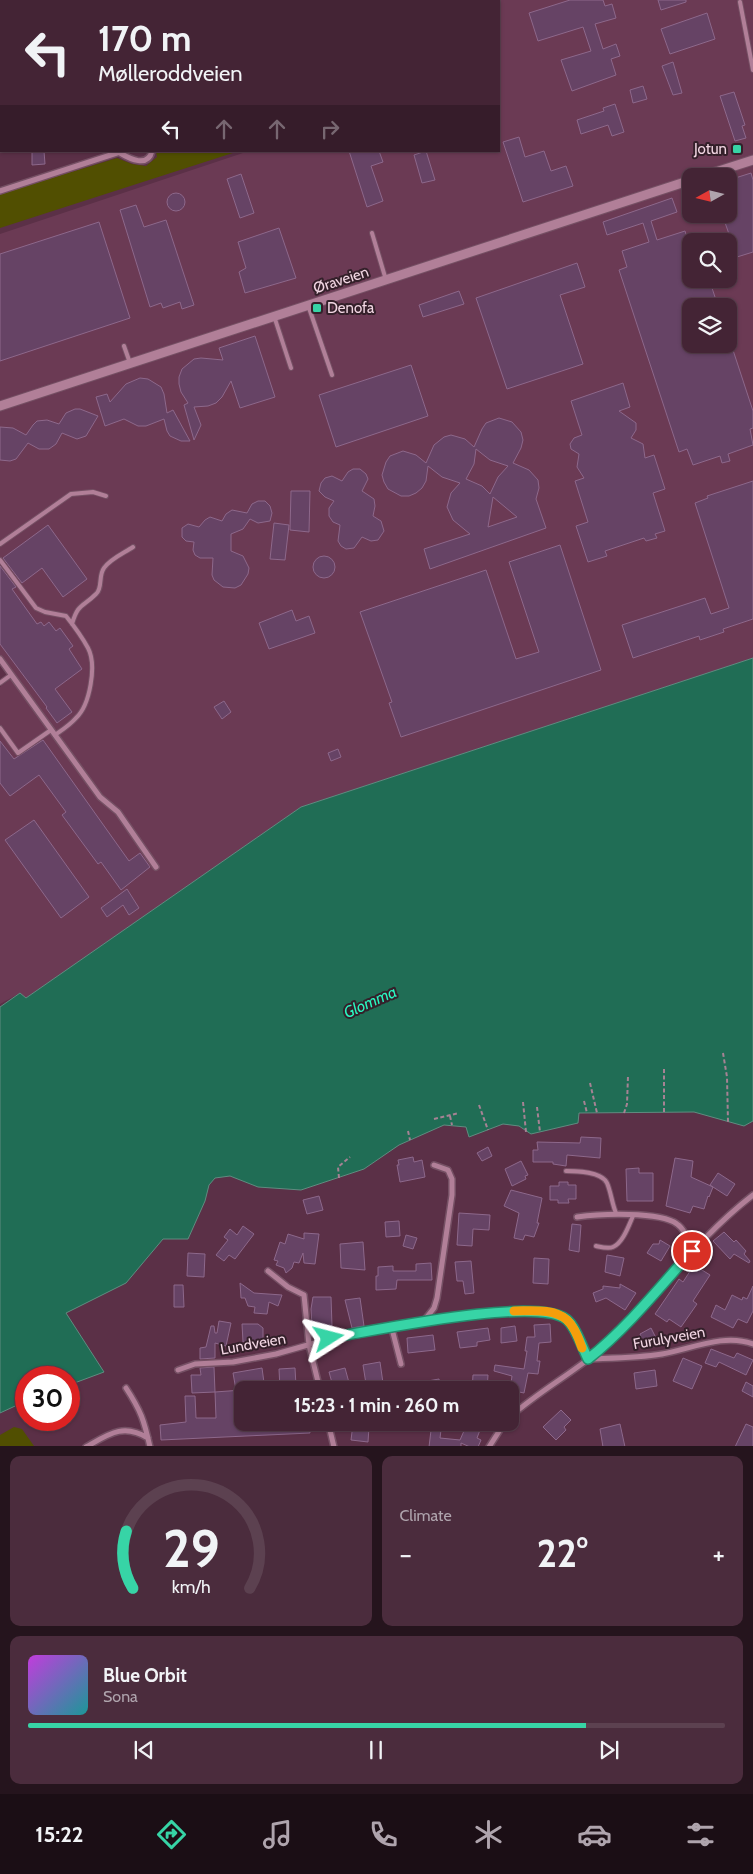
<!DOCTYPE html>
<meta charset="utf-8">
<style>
body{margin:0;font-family:Cabin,sans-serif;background:#4b2c3d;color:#f1f3f6;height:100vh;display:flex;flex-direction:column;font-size:19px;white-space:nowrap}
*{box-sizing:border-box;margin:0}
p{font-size:16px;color:#afa4ad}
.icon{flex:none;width:28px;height:28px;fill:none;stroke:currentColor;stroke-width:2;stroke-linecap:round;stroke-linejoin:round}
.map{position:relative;height:1446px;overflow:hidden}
.panel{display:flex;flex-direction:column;gap:10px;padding:10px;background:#25141d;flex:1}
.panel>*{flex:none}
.banner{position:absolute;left:0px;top:0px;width:500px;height:152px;box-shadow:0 1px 4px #0004,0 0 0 1px #5c4150;background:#442435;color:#f1f3f6;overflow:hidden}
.needle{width:32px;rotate:262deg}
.controls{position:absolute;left:682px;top:168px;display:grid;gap:10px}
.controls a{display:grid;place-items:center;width:55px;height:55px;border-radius:10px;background:#442435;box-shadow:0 1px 4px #0004,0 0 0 1px #5c4150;font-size:25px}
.speed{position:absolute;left:15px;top:1366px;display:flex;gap:10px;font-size:25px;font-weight:700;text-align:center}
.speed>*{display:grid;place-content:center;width:65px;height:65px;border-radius:50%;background:#442435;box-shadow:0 1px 4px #0004,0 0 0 1px #5c4150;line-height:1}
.speed .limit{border:8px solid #d22;background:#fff;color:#111}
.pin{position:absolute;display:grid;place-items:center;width:42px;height:42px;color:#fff;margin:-21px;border:2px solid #fff;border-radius:50%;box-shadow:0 1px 5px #0007}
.me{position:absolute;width:55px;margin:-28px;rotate:81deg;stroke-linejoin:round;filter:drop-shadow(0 0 4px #0008)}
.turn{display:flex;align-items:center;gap:18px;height:105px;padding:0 15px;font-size:22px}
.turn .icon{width:65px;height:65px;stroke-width:2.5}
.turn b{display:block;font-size:35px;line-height:42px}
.lanes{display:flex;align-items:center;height:48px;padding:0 15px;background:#0003;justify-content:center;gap:25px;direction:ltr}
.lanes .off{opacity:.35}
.big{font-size:38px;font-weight:700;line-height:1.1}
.panel .widget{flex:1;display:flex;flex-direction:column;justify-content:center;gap:8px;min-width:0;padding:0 18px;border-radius:10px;background:#4b2c3d}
.panel .dial{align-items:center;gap:0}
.dial svg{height:130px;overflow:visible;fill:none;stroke:#5c4150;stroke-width:7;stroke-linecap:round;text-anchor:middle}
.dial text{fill:#f1f3f6;stroke:none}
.song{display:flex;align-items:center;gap:15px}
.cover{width:60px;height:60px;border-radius:8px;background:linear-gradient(135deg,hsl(290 70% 55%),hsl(180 70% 35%))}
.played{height:5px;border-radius:2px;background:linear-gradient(90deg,#37d4a6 80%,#5c4150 80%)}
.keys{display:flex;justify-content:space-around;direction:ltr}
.heat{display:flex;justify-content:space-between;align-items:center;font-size:28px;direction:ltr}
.panel .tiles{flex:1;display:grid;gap:10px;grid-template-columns:1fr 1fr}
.widget:last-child{grid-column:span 2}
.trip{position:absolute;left:234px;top:1381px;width:285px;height:50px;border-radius:10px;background:#442435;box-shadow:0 1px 4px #0004,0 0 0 1px #5c4150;font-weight:700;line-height:50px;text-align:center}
.menu{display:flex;height:80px;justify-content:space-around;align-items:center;background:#1b0e15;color:#afa4ad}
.menu .icon{width:35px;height:35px}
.menu .active{color:#37d4a6}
.menu b{font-size:22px;color:#f1f3f6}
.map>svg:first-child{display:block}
.built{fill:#6b3a54;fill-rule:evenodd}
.green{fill:#514f01}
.water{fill:#206d55;stroke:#5f8c80}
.building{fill:#664365;stroke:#8d688b;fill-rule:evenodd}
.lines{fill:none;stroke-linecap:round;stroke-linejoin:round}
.service-casing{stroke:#755064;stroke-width:6}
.minor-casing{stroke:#755064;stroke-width:8}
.tertiary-casing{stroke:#755064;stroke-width:11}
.path{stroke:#a68294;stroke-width:2;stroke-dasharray:4 2.5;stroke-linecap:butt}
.service{stroke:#b17f98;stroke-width:4}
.minor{stroke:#b17f98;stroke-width:5}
.tertiary{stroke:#b17f98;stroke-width:9}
.route-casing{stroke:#248a6c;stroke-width:12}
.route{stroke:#37d4a6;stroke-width:9}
.slow{stroke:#f59e0b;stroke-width:9}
.poi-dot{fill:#37d4a6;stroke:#34202a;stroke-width:2}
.labels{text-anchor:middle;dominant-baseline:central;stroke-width:4;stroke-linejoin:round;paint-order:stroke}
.poi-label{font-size:15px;fill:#f2d6e3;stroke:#34202a;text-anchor:end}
.street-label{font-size:15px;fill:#f2d6e3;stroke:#34202a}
.water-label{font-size:16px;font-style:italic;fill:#29f7c0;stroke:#34202a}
</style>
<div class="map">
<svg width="753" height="1447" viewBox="0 0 753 1447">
<rect width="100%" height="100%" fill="#5b3047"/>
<path class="built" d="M300,0H753V658L301,807L26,999L20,993L0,1004V687L13,677L0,659V234L249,151H499V1H300ZM691,176H729V214H691ZM691,241H729V279H691ZM691,306H729V344H691Z"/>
<path class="green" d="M156,151H239L0,228V194L117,158L132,164L146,166L157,157Z
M14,1427L22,1429L34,1446H47H0V1435Z"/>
<path class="water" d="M753,658V1121L744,1126L694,1112L579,1113L578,1123L531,1134L519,1126L503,1124L469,1137L466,1127L444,1125L399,1145L364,1169L301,1190L258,1187L230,1176L215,1178L209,1185L205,1201L188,1239H163L126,1283L66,1313L104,1372L69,1385V1378H26V1401L0,1413V1007L20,993L26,998L301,807Z"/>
<path class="building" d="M570,0H603L605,6L612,4L616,18L595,24L603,49L616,44L620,56L611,59L616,75L572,91L561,60L591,51L583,27L538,41L529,13Z
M658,0H686V2L661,10Z
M707,13L715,39L670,54L661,29Z
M673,62L682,93L673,95L662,66Z
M643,86L647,99L633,103L630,90Z
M734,92L745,125L742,126L746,138L735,141L720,96Z
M615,104L624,132L612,136L608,125L581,134L577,120L604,111L603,108Z
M519,137L525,157L544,151L551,171L566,166L573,186L523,202L503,142Z
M32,151H44L45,164L32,165Z
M349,151H379L383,162L371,166L383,201L367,207Z
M426,151L435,180L422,183L414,155Z
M751,173L753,180V252L737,257L722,214H729V180Z
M241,174L254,213L240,218L227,179Z
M167 202a9 9 0 1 1 18 0a9 9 0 1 1-18 0Z
M672,198L677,212L651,221L657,240L685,231L691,252V279H709L718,306H691V344H731L753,411V428L750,429L753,445L728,454L730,461L722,463L720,456L693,465L687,449L679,452L619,270L627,267L622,251L649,242L643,223L607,235L603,222Z
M136,205L144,227L166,220L194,305L182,309L180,302L163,308L161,303L150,307L120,210Z
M99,222L130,318L0,361V254Z
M279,228L296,278L245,293L239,272L246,268L238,242Z
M577,263L585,287L560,295L583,364L507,389L476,298Z
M459,291L464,304L423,317L419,305Z
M255,336L275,397L240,408L231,381L222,397L216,403L208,406L194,407L201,425L194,440L184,405L188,403L181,392L179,384V377L182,369L194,359L201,358L223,360L219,348Z
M411,365L428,416L336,447L319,395Z
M140,378L148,379L161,387L164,394L167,413L173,410L190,441H181L170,436L167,431L164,419L146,426H138L124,419L105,426L96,397L107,394L110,402L126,384Z
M623,383L630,407L619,411L636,423V430L631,438L643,444L645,458L654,455L665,489L653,493L665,531L655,534L657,538L646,541L644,538L605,551L607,556L588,562L576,526L588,522L575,481L584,478L577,467L579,454L571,449L570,444L574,438L582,435L571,401Z
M75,409H80L98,416L86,436L77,439L62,433L56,444L49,449H39L28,443L16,459L10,461L0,460V427L13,428L26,435L33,425L37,421L47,420L59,424L66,413Z
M499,418L512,422L521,432L523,440L521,448L513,463L529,470L538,480L539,488L536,499L546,528L430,569L424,549L470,534L453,520L447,507L451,493L460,483L442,477L428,466L426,481L422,488L416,493L409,496H401L388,489L384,482L382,475L386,462L390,456L403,451L416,455L426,463L434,445L444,437L451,435L465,439L474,447L482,429L486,423ZM476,449L490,460L508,466L498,477L490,494L482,486L466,479L474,464ZM493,497L517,517L488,527Z
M353,469H360L366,474L368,479L362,491L374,499L375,506L373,516L381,521L384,531L378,540L371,541L362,537L354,548L346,549L341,546L338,541L340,525L333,522L329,516V508L334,501L325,497L319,491L321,483L325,478L332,476L342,481L348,472Z
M753,481V619L723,629L724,632L700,640L699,636L633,658L622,625L705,598L711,614L729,608L695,503L708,498L707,496Z
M291,491H310L309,532L290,530Z
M258,501H265L270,506L272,513L270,521L258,523L250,519L243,529L231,534V551L243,556L249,568L248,574L241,585L235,588L223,587L214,580L212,575L213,558H200L195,555L193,550L194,542L186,541L182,537V528L188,524L199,527L205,520L210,517L222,521L226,514L232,510L247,513L252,504Z
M274,523L289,525L285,560L270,559Z
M48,525L87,579L63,597L42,568L22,583L3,558Z
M560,545L601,670L401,737L389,703L392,702L360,612L486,570L516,659L539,652L509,562Z
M313 567a11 11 0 1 1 22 0a11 11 0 1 1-22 0Z
M0,566L16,587L12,589L37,624L41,622L44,626L49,622L56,631L60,628L73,646L69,649L82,669L55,689L72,712L57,723L46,708L47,707L0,644Z
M292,610L296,621L309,616L315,633L269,649L259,623Z
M224,701L231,712L222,719L214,707Z
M43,740L129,861L140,853L150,867L121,890L101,862L98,864L62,815L66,812L39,775L10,796L0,783V741L14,759Z
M338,749L341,757L331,761L328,753Z
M34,820L89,897L61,918L5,840Z
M127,889L139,908L129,915L123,905L107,917L101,908Z
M581,1137L601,1138L600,1158L567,1155L566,1166L553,1164V1162H533V1150H538L537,1142L580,1143Z
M488,1147L492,1156L482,1161L477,1153Z
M413,1157L414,1162L422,1160L425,1177L400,1182L397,1165H399L398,1160Z
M675,1158L693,1161L691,1177L713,1187L710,1185L718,1173L735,1184L727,1196L713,1187L709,1197L708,1196L704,1209L693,1206L690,1213L666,1206Z
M521,1161L528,1175L525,1176L526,1179L512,1186L505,1169Z
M639,1168V1173H653V1201H627L626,1169Z
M559,1182H568V1185H576V1199H568L569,1203H558V1200H550V1186H559Z
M511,1190L542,1198L537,1223H539L534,1237L525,1235L523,1240L514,1238L519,1213L504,1206Z
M319,1196L323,1210L307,1214L303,1200Z
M459,1213L490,1215L489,1230L473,1229L472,1246L457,1245Z
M399,1221L400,1236L386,1237L385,1222Z
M572,1224L581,1225L579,1252L569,1250Z
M243,1226L254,1234L235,1259L229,1255L224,1261L216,1255L228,1240L224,1237L230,1229L237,1235Z
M724,1232L734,1242L736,1240L746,1251L744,1254L750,1261L749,1263L734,1254L730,1259L713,1241Z
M304,1233L319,1234L315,1264L304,1263L303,1253L299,1263L294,1262L292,1268L286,1273L284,1268L276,1265L278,1261L274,1260L280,1242L285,1244L288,1234L304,1239Z
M406,1235L417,1238L413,1249L403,1246Z
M660,1240L670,1246L661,1261L647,1253L653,1244H659Z
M363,1242L365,1270L341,1268L340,1244Z
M188,1253L205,1254L204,1277L187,1276Z
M607,1255L624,1258L620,1276L605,1272Z
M534,1258L549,1259L548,1284L533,1283Z
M471,1261L474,1293L465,1294L463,1281H457L455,1262Z
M431,1263L432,1280H397L396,1289L376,1290V1276H378V1267L393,1266V1271H416V1264Z
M694,1265L710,1275L693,1301L697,1304L681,1327L669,1319L667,1322L655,1314L679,1279L683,1282Z
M240,1283L254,1293L282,1295L278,1306L269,1302L267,1314L254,1313L255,1307L248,1306L245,1298H241Z
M620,1284L636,1293L625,1310L606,1298L596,1302L593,1293L603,1289V1286L620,1288Z
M174,1285H183L184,1307H174Z
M753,1286V1311L747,1323L738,1319L733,1328L711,1317L716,1305L725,1310L732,1295L742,1300L743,1297L747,1299Z
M313,1297H331L332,1326H312L311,1309Z
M360,1298L364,1326L352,1328L345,1300Z
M219,1321L231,1323L226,1346L215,1343V1358L200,1359V1348L206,1347L211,1326H214L215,1333H217Z
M242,1324H258L263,1328V1340L243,1342Z
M550,1324L551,1342L539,1343L537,1361H540L538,1374L528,1373L524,1393L510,1390L512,1376L494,1371L495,1365L524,1369L527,1351H525L527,1337H535L534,1325Z
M515,1326L517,1341L501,1343V1328Z
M488,1328L490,1340L477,1342V1346L460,1348L457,1332Z
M651,1328L656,1338L644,1344L640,1334Z
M433,1335L435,1350L408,1353L407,1338Z
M711,1349L734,1358L737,1353L753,1360L746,1375L719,1362L716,1367L705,1363Z
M683,1358L702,1366L692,1389L673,1381Z
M380,1362L384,1390H367L363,1365Z
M214,1367L215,1392L242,1390H236L233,1373L262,1368L265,1390H242V1422H309L310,1433L161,1440L160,1425L186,1422L185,1396H195L196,1418H216L215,1392L192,1393L191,1375H201L200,1368Z
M295,1368L296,1386L280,1389L279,1369Z
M345,1368L351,1390H334L329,1372Z
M655,1370L657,1386L636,1389L634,1373Z
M473,1375H488L487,1390H472Z
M439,1379L441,1390H423L422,1382Z
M746,1382L753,1386V1397L742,1391Z
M561,1410L571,1420L564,1427L566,1430L556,1440L543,1427Z
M432,1422H442L440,1438L460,1440L467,1424L480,1430L477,1438L481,1440L478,1447H470L461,1443V1447H429Z
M353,1424L361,1425L362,1429L369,1427L368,1442L351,1440Z
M620,1424L625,1447H603L600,1429Z
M746,1424L753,1427V1447H735Z"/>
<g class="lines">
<defs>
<path id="service" d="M740,2L753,70
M372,233L386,280
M308,305L332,375
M274,316L291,368
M124,346L130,363
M0,544L71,494L93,492L106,496
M0,560L36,608L45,612L66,616C74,626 82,637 88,648C97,665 90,705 76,718C70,725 62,730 55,735
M72,624C78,603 83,607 96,594C103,588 98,576 104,568C110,559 124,553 133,547
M0,683L11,675
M0,728L18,753L51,730
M566,1171C576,1171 602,1172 607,1183C611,1192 612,1204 616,1213
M596,1246C601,1247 608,1249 613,1247C623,1243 629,1225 633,1216"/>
<path id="minor" d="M121,1L122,0
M269,1V0
M0,54H1
M120,153C130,159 148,168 152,151
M0,191L123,151
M0,659L100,797L118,812L156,867
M577,1217C599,1214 660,1211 677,1224C686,1230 688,1242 692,1251
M268,1271L288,1287L304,1295L309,1345L320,1390
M423,1322L434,1308L437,1298L452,1195V1179L448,1170L434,1165
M392,1329L401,1364
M178,1370L195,1364L233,1362L276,1354L329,1339L422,1323L499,1312L529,1311H543L557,1314L568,1320L588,1359C612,1358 637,1358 662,1354C691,1349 724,1333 753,1344
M126,1388C141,1411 144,1420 150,1447
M510,1417C540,1390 577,1371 607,1344C657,1296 697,1238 753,1195
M328,1422L334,1447
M86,1447C109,1434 123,1423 148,1438
M489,1447L505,1422"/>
<path id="tertiary" d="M703,176L753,160
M0,406L691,180"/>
</defs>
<use href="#service" class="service-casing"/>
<use href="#minor" class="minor-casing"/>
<use href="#tertiary" class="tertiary-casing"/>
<path class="path" d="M132,0L135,1
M723,1053L727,1077L728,1122
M590,1083L597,1113
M584,1101L587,1113
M523,1102L526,1132
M479,1105L488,1130
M537,1107L540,1132
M664,1112V1067
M624,1113L627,1104L628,1076
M450,1116L452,1125
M434,1119L459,1113
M408,1131L410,1140
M339,1178L338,1167L350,1157"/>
<use href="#service" class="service"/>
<use href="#minor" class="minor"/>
<use href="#tertiary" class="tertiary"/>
</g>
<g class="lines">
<defs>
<path id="route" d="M329,1338C374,1331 534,1296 566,1319C575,1325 583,1349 588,1359C627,1328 659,1288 692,1251"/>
</defs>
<use href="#route" class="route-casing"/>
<use href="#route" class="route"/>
<path class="slow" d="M514,1311C531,1311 554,1308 567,1320C574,1326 579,1339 582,1348"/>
</g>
<g class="poi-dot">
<rect x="732" y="144" width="10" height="10" rx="2.5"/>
<rect x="312" y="303" width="10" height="10" rx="2.5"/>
</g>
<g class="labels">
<g class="poi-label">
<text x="727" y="149">Jotun</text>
<text x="327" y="308" text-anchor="start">Denofa</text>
</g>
<g class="street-label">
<text transform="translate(341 280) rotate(-18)">Øraveien</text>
<text transform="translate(669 1338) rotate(-10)">Furulyveien</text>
<text transform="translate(253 1344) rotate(-10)">Lundveien</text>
</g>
<g class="water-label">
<text transform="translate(370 1002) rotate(-24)">Glomma</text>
</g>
</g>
</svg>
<div class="controls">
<a><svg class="needle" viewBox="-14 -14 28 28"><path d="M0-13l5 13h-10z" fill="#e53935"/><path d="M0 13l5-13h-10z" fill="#afa4ad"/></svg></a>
<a><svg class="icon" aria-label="search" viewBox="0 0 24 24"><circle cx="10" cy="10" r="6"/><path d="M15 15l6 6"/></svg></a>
<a><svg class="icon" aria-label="layers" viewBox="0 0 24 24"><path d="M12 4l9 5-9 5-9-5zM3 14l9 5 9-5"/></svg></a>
</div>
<div class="speed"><div class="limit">30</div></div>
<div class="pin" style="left:692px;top:1251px;background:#d93025"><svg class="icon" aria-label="arrive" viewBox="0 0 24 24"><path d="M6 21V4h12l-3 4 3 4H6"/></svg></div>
<svg class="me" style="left:329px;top:1338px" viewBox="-20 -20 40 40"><path d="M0-17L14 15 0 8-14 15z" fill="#37d4a6" stroke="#fff" stroke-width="4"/></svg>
<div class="trip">15:23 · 1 min · 260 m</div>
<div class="banner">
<div class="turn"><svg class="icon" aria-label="left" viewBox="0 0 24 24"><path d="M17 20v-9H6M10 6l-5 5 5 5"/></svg><div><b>170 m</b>Mølleroddveien</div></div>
<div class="lanes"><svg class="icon" aria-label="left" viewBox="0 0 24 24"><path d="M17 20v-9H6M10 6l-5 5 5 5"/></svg><svg class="icon off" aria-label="ahead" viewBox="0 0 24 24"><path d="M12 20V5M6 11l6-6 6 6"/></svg><svg class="icon off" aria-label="ahead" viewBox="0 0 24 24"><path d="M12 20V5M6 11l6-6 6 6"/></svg><svg class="icon off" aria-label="right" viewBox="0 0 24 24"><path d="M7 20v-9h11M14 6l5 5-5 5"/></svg></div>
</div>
</div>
<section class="panel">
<div class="tiles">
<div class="widget dial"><svg viewBox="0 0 100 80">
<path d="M14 69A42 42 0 1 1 86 69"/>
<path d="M14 69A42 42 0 0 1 10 34" stroke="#37d4a6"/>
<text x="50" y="56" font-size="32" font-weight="700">29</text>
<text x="50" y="72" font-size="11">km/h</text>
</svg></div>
<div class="widget"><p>Climate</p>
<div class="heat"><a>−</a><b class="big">22°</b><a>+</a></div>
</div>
<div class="widget">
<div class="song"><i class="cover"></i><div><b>Blue Orbit</b><p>Sona</p></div></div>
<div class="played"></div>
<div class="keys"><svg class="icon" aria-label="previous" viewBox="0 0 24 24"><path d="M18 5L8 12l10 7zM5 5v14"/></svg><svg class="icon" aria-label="pause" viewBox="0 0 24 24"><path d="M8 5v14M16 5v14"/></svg><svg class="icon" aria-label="next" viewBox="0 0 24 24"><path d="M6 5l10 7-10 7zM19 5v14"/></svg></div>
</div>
</div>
</section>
<nav class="menu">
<b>15:22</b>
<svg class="icon active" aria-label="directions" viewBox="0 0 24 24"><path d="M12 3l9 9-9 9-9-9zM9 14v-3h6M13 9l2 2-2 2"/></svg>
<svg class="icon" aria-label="music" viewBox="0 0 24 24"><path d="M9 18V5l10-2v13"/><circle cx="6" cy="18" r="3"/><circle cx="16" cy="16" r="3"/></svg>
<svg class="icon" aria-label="phone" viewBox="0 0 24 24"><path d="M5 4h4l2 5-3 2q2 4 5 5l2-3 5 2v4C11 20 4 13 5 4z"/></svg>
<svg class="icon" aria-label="climate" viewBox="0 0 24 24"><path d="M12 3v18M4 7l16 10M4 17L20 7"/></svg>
<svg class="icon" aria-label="car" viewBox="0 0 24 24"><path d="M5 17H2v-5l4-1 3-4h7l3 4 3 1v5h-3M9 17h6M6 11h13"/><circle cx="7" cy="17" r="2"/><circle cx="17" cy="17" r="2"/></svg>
<svg class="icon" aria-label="filters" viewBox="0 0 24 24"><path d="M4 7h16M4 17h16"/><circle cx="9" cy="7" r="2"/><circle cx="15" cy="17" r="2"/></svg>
</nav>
